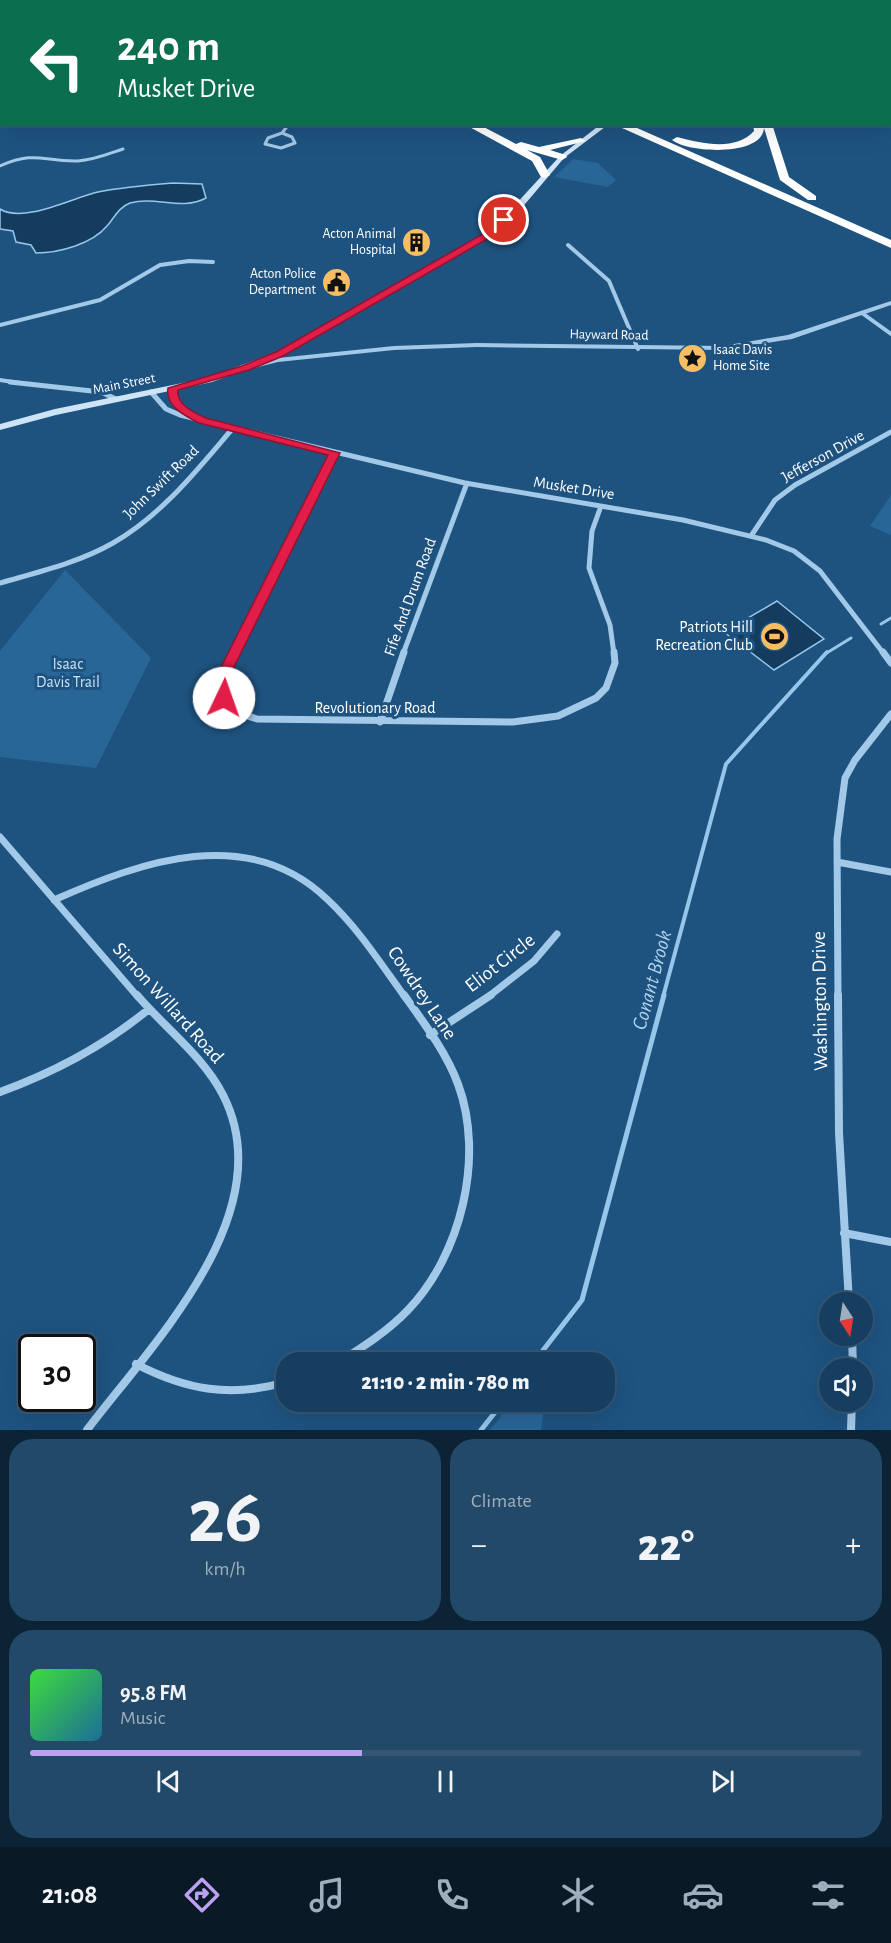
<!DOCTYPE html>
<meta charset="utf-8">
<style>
body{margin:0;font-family:"Alegreya Sans",sans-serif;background:#234969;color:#f1f3f6;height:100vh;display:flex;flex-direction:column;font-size:22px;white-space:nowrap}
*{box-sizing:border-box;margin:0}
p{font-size:20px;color:#9eaebd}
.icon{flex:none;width:33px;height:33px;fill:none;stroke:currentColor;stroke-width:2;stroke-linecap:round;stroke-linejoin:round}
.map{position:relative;height:1430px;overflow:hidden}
.sheet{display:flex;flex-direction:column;gap:9px;padding:9px;background:#0c2235;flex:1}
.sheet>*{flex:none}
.banner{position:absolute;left:0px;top:0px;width:891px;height:126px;box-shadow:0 6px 24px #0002,0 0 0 2px #355775;background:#0b6e4f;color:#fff;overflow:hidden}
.needle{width:39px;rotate:168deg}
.fabs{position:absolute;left:819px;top:1292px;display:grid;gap:12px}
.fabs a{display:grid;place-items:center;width:54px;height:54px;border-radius:50%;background:#163e60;box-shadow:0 6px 24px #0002,0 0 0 2px #355775;font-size:30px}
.speed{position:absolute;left:18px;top:1334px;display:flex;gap:12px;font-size:30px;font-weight:700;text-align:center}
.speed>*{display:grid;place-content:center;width:78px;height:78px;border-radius:50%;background:#163e60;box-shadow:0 6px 24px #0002,0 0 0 2px #355775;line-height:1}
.speed .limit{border:3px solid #111;border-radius:9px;background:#fff;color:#111}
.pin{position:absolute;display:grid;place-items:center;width:51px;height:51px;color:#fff;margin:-26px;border:3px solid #fff;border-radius:50%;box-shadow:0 2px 6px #0007}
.me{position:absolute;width:66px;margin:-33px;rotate:3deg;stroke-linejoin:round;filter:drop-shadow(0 0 4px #0008)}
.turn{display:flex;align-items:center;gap:21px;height:126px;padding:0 18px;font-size:27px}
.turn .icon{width:78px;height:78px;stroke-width:2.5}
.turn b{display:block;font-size:42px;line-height:51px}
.big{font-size:45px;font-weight:800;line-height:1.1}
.sheet .tile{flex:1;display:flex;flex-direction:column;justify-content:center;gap:9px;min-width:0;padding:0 21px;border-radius:24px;background:#234969}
.sheet .dial{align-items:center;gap:0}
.dial b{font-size:78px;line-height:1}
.song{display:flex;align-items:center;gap:18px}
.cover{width:72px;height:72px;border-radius:9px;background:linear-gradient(135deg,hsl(120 70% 55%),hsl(200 70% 35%))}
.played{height:6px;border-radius:3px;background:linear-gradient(90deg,#bca0f2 40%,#355775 40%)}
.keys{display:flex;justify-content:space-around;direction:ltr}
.heat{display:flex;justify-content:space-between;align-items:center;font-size:33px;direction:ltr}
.sheet .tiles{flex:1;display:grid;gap:9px;grid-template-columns:1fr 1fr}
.tile:last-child{grid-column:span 2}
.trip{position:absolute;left:276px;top:1352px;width:339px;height:60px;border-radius:24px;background:#163e60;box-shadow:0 6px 24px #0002,0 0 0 2px #355775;font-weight:800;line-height:60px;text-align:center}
.tab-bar{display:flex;height:96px;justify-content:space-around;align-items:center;background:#091926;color:#9eaebd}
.tab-bar .icon{width:42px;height:42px}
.tab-bar .on{color:#bca0f2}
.tab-bar b{font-size:27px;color:#f1f3f6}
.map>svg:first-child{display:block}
.green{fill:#286698}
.water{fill:#143c5f;stroke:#96c6ea;stroke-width:1.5}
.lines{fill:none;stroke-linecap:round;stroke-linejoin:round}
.stream-far3{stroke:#96c6ea;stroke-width:2}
.stream-far2{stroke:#96c6ea;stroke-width:3}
.stream-far1{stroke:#96c6ea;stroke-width:4}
.stream{stroke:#96c6ea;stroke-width:5}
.minor-far4{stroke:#a3c9e8;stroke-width:3}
.minor-far3{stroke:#a3c9e8;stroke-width:4}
.minor-far2{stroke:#a3c9e8;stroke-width:5}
.minor-far1{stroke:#a3c9e8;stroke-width:7}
.minor{stroke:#a3c9e8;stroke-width:8}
.tertiary{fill:#a3c9e8;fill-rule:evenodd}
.secondary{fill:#cde3f6;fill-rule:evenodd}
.trunk{fill:#f2f8fe;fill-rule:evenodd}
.motorway{fill:#fff;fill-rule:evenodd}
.route{fill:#e11d48;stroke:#92132f;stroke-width:1.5}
.labels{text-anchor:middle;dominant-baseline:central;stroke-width:6;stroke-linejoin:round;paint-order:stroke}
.far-poi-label{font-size:14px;fill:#fff;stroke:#1e5380;text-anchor:end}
.far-street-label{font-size:14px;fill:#fff;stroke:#1e5380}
.street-label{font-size:16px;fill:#fff;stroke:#1e5380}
.poi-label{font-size:16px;fill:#fff;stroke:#1e5380;text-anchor:end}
.park-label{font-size:16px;fill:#c7e1f6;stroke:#1e5380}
.near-street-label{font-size:20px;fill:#fff;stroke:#1e5380}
.near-water-label{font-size:21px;font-style:italic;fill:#aed3f0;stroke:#1e5380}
</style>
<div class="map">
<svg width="891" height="1430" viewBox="0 0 891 1430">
<rect width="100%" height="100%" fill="#1e5380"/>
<path class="green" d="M573,159L598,163L616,180L608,187L554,177Z
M891,495V535L870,526Z
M65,570L151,658L96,768L0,757V651Z
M510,1401H545L541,1430H489L498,1421Z"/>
<path class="water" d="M173,183L202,184L206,198C182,211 156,196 130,203C119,207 114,218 107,226C92,244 59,253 36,253L31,245L16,242L13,231L0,229V209C24,224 74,197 98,192C123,187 148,185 173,183Z
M777,601L824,639L774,670L724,632Z"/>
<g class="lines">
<path class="stream-far3" d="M77,2L79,0"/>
<path class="stream-far2" d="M881,624L891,618
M825,654L851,638"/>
<path class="stream-far1" d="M663,997L726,764L827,652"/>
<path class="stream" d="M534,1362L582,1300L664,995
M481,1430L504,1401"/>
<path class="minor-far4" d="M718,0L722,2
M282,133L292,137L295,143L281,148L265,144L268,138Z
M282,133L289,124
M0,166C36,150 43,162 78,161C94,160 108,154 123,149"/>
<path class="minor-far3" d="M568,245L609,281L638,349
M862,313L891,334
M0,325L100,300L160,265L189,261L213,262
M0,380L19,383"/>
<path class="minor-far2" d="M10,382L101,392L116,399
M173,388L178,404L191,415
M151,392L166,409L180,415L465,483L683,520L766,540L794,551L820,571L884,654
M601,506L592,531L589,568L610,625L614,654
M751,536L775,500L795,485L891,432
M0,583C38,572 78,563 113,543C162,515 197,470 233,428
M234,654L334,453
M403,654L467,483"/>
<path class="minor-far1" d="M234,652C218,685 215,707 257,719L513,722L558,716L596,698L606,688L615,663L614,652
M883,652L891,663
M380,722L404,652
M0,837L138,997
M837,862L891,872
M54,900C142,861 249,823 328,900C358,928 381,964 405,997
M488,997L534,961L557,934
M838,997L837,839L845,778L855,760L891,714"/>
<path class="minor" d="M838,995L839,1133L849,1302
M430,1035L491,995
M0,1092C55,1072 104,1046 149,1009
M844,1233L891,1242
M852,1335L853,1368
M339,1362C363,1347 388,1331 408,1310C461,1255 485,1157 458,1084C446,1052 424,1023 404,995
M136,1364C186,1390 231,1398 286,1382
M87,1430C153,1343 283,1212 223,1095C203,1056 165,1028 137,995
M851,1430L852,1401"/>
<path class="tertiary" d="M891,301V305L792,339L722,350L477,347L394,350L278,362L246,370L242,368L278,358L394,346L477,343L722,346L788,335Z"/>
<path class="secondary" d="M184,0H213L184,2Z
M851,0H857L850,2Z
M601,124H609L564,158L520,210L489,238L283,356L212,382L56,415L0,430V424L55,409L207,378L277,352L483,234L514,206L560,156Z"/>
<path class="trunk" d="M159,0H189L190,1L160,2Z"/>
<path class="motorway" d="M182,0H192L194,2H182Z
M321,0H332L334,2H322Z
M464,124H478L516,144L521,142L539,147L581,138L586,141L550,150L566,155L567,157L562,160L527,150L540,157L550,175L545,178L541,177L532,161Z
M613,124H628L891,240V248Z
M753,124H772L789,177L816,196V200H808L780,180L764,128C762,157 688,153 672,140L677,137C701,143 735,152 754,131Z"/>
</g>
<path class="route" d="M501,219L508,220L489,238L283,356L249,370L178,390C176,405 195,413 206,418L340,453L229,677L231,698L224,702L220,701L216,677L328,455L199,423C185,416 165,406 168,388L242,366L276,352L455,250L483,234Z"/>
<defs>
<symbol id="building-disc" viewBox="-11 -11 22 22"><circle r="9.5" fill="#f7bd62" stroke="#1e5380"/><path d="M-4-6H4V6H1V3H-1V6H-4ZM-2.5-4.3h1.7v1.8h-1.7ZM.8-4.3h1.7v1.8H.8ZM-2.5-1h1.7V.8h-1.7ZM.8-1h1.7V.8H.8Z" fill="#111"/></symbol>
<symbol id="civic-disc" viewBox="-11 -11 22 22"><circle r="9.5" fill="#f7bd62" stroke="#1e5380"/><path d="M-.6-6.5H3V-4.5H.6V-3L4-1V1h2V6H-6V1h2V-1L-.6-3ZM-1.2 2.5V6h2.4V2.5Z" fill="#111"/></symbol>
<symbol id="sight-disc" viewBox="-11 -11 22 22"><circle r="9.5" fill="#f7bd62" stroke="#1e5380"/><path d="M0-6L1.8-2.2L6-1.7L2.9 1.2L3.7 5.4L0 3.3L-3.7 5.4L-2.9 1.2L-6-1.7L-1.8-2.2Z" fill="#111"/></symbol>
<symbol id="stadium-disc" viewBox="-11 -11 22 22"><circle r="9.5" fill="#f7bd62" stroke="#1e5380"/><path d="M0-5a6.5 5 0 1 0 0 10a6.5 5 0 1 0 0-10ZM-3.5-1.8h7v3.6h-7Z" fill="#111"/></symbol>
</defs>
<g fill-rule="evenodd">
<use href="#building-disc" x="400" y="226" width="33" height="33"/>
<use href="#civic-disc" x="320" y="266" width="33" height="33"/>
<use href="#sight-disc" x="676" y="342" width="33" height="33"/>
<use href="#stadium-disc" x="758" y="620" width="33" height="33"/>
</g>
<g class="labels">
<g class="far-poi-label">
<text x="396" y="234">Acton Animal<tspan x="396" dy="16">Hospital</tspan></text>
<text x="316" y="274">Acton Police<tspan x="316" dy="16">Department</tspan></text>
<text x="713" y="350" text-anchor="start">Isaac Davis<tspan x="713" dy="16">Home Site</tspan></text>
</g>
<g class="far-street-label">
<text transform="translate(609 335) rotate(1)">Hayward Road</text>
<text transform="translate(124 384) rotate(-11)">Main Street</text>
</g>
<g class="street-label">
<text transform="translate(823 456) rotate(-29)">Jefferson Drive</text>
<text transform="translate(161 482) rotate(-44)">John Swift Road</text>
<text transform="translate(574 488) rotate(9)">Musket Drive</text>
<text transform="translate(410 597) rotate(-70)">Fife And Drum Road</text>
<text x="375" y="708">Revolutionary Road</text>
</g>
<g class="poi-label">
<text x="753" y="627">Patriots Hill<tspan x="753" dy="18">Recreation Club</tspan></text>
</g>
<g class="park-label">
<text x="68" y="664">Isaac<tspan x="68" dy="18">Davis Trail</tspan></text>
</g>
<g class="near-street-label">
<text transform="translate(500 963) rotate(-38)">Eliot Circle</text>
<text transform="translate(422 993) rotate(56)">Cowdrey Lane</text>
<text transform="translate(820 1001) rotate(-91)">Washington Drive</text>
<text transform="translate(168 1003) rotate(48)">Simon Willard Road</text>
</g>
<g class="near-water-label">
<text transform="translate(652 980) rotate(-75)">Conant Brook</text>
</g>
</g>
</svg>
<div class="fabs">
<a><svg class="needle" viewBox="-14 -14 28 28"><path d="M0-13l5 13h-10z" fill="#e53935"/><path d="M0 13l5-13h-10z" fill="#9eaebd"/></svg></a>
<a><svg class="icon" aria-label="sound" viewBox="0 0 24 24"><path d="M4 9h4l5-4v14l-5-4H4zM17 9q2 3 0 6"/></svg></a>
</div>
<div class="speed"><div class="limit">30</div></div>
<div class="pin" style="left:504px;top:220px;background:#d93025"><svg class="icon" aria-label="arrive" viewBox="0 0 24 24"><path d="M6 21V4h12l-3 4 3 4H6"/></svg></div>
<svg class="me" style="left:224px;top:698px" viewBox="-20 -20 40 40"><circle r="19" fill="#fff"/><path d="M0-13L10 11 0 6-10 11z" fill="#e11d48"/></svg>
<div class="trip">21:10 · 2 min · 780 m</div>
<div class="banner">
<div class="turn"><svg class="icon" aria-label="left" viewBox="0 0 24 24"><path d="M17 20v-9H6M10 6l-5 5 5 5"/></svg><div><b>240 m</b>Musket Drive</div></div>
</div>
</div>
<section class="sheet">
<div class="tiles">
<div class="tile dial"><b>26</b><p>km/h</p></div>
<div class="tile"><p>Climate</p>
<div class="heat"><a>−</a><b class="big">22°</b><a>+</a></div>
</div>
<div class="tile">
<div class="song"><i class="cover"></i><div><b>95.8 FM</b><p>Music</p></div></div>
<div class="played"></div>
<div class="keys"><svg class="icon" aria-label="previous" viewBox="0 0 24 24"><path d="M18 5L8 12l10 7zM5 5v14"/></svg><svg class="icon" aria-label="pause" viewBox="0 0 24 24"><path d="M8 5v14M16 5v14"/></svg><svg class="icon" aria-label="next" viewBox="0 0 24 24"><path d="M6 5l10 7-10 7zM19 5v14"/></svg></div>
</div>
</div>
</section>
<nav class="tab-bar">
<b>21:08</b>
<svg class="icon on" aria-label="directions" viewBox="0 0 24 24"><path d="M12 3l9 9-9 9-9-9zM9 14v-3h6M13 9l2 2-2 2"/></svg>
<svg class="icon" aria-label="music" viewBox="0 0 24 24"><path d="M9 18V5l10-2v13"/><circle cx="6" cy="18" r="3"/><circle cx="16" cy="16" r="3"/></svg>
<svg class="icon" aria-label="phone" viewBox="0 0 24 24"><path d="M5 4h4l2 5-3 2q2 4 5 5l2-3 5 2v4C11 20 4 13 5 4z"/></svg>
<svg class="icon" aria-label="climate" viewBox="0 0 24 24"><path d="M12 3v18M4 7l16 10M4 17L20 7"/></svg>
<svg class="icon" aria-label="car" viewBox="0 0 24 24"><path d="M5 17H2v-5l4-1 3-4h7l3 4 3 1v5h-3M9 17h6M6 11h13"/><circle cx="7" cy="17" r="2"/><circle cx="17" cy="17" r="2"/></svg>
<svg class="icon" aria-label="filters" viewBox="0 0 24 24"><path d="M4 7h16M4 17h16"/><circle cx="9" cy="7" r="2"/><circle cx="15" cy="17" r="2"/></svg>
</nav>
